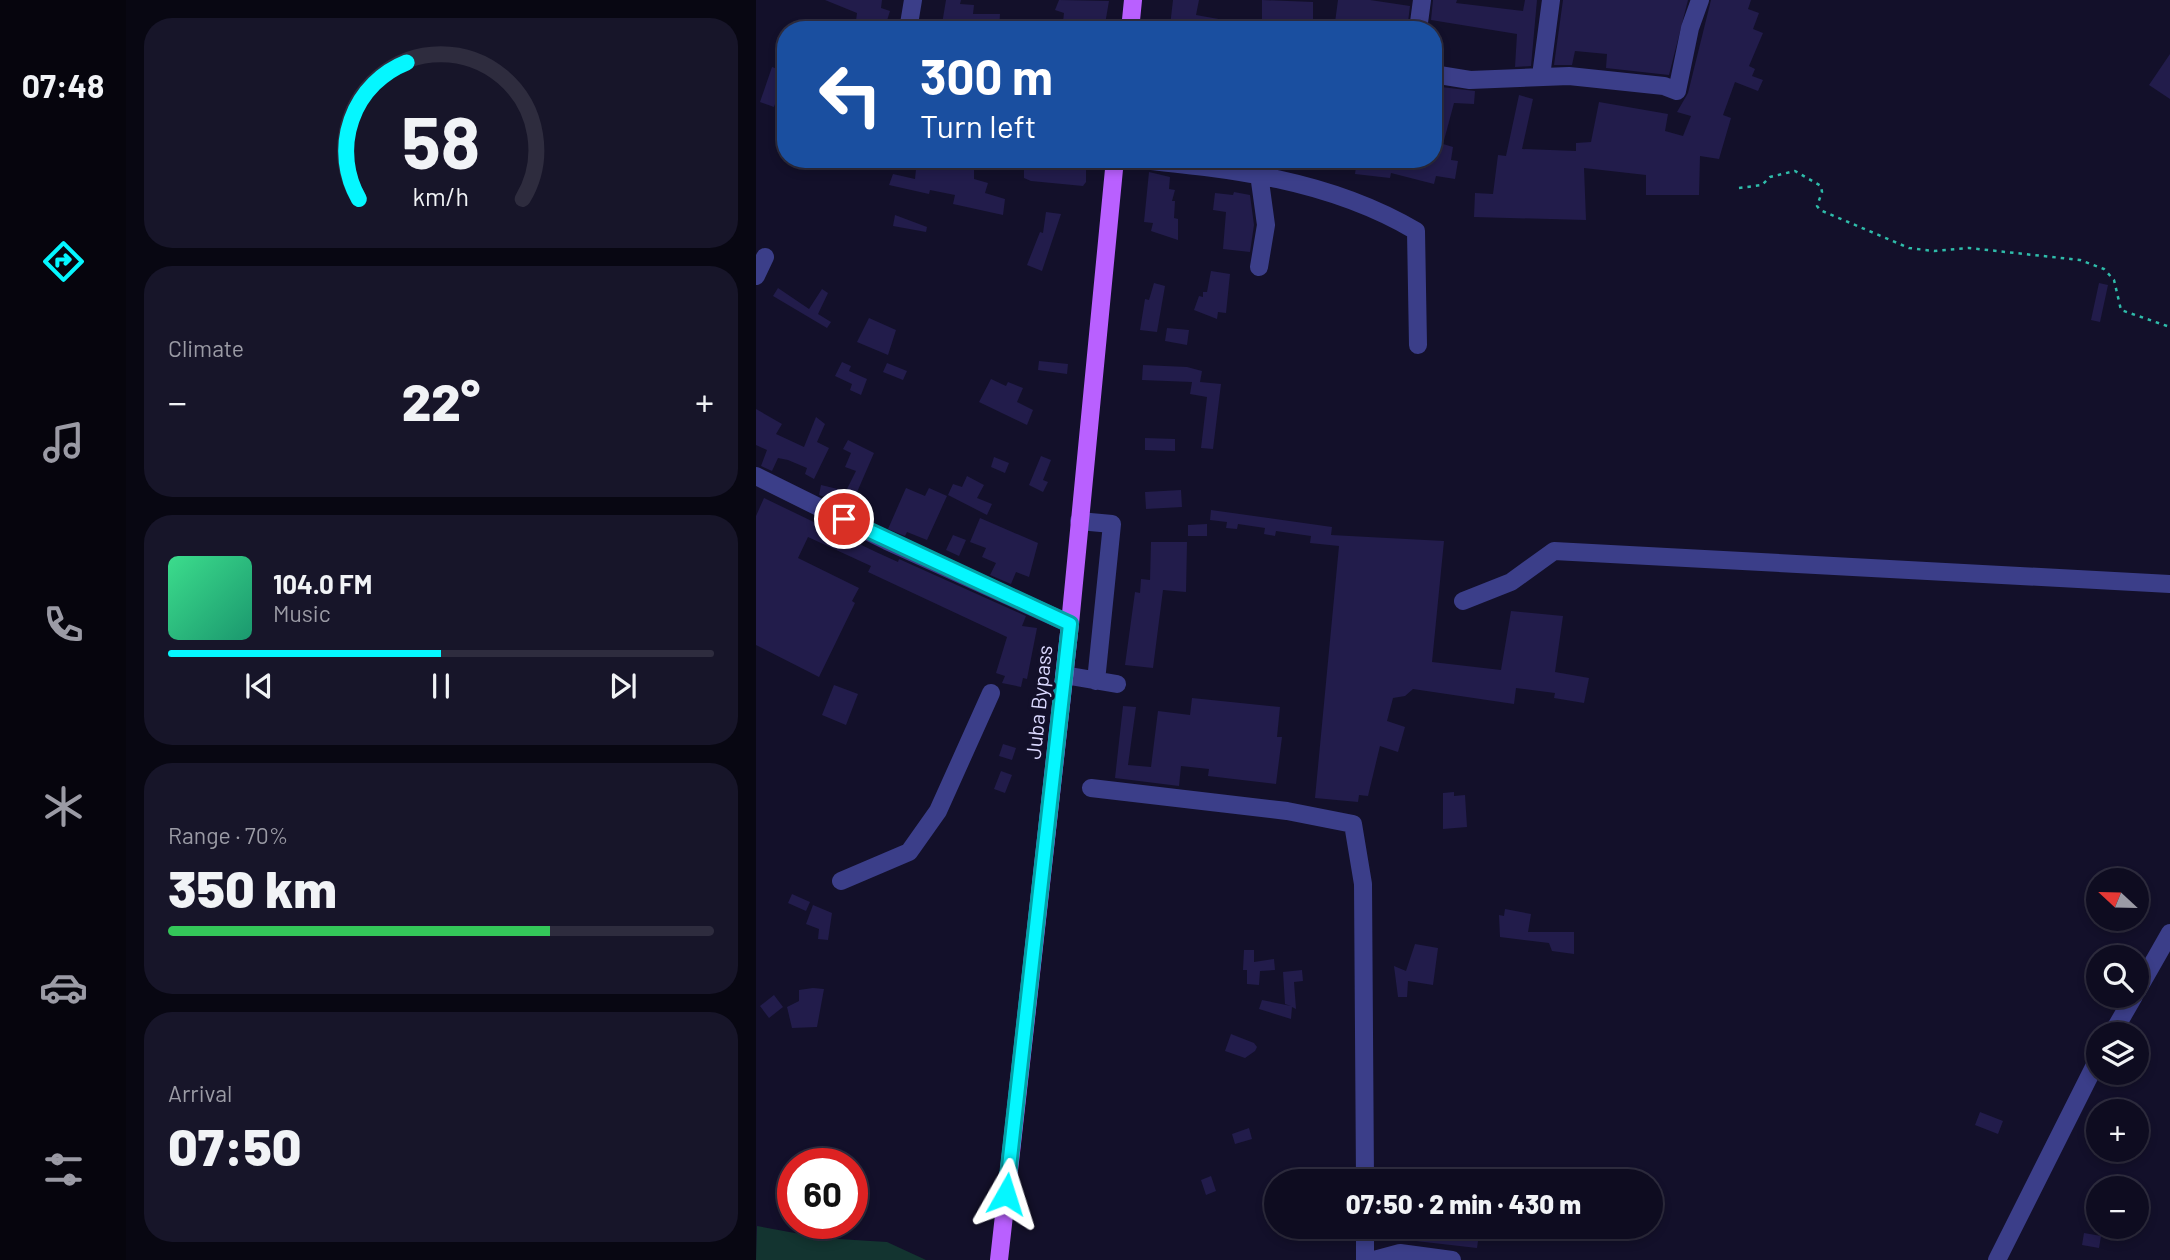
<!DOCTYPE html>
<meta charset="utf-8">
<style>
body{margin:0;font-family:Barlow,sans-serif;background:#171529;color:#f1f3f6;height:100vh;display:flex;flex-direction:column;font-size:26px;white-space:nowrap}
*{box-sizing:border-box;margin:0}
p{font-size:23px;color:#9b9ba5}
.icon{flex:none;width:38px;height:38px;fill:none;stroke:currentColor;stroke-width:2;stroke-linecap:round;stroke-linejoin:round}
.map{position:relative;flex:1;overflow:hidden}
.side{display:flex;flex-direction:column;gap:18px;padding:18px;background:#080712;width:630px}
.side>*{flex:none}
.banner{position:absolute;left:21px;top:21px;width:665px;height:147px;border-radius:28px;box-shadow:0 4px 10px #0003,0 0 0 2px #2e2c3e;background:#1a4fa0;color:#fff;overflow:hidden}
.needle{width:46px;rotate:292deg}
.tools{position:absolute;left:1330px;top:868px;display:grid;gap:14px}
.tools a{display:grid;place-items:center;width:63px;height:63px;border-radius:50%;background:#0e0c20;box-shadow:0 4px 10px #0003,0 0 0 2px #2e2c3e;font-size:35px}
.speed{position:absolute;left:21px;top:1148px;display:flex;gap:14px;font-size:35px;font-weight:700;text-align:center}
.speed>*{display:grid;place-content:center;width:91px;height:91px;border-radius:50%;background:#0e0c20;box-shadow:0 4px 10px #0003,0 0 0 2px #2e2c3e;line-height:1}
.speed .limit{border:10px solid #d22;background:#fff;color:#111}
.pin{position:absolute;display:grid;place-items:center;width:60px;height:60px;color:#fff;margin:-30px;border:4px solid #fff;border-radius:50%;box-shadow:0 2px 7px #0007}
.me{position:absolute;width:77px;margin:-38px;rotate:6deg;stroke-linejoin:round;filter:drop-shadow(0 0 5px #0008)}
.turn{display:flex;align-items:center;gap:24px;height:147px;padding:0 28px;font-size:32px}
.turn .icon{width:91px;height:91px;stroke-width:2.5}
.turn b{display:block;font-size:49px;line-height:60px}
.big{font-size:52px;font-weight:800;line-height:1.1}
.side .widget{flex:1;display:flex;flex-direction:column;justify-content:center;gap:10px;min-width:0;padding:0 24px;border-radius:28px;background:#171529}
.side .dial{align-items:center;gap:0}
.dial svg{height:182px;overflow:visible;fill:none;stroke:#2e2c3e;stroke-width:7;stroke-linecap:round;text-anchor:middle}
.dial text{fill:#f1f3f6;stroke:none}
.song{display:flex;align-items:center;gap:21px}
.cover{width:84px;height:84px;border-radius:10px;background:linear-gradient(135deg,hsl(150 70% 55%),hsl(160 70% 35%))}
.played{height:7px;border-radius:4px;background:linear-gradient(90deg,#05f7ff 50%,#2e2c3e 50%)}
.keys{display:flex;justify-content:space-around;direction:ltr}
.heat{display:flex;justify-content:space-between;align-items:center;font-size:38px;direction:ltr}
.charge{height:10px;border-radius:5px;background:linear-gradient(90deg,#34c759 70%,#2e2c3e 0)}
.trip{position:absolute;left:508px;top:1169px;width:399px;height:70px;border-radius:35px;background:#0e0c20;box-shadow:0 4px 10px #0003,0 0 0 2px #2e2c3e;font-weight:800;line-height:70px;text-align:center}
main{display:flex;flex:1;min-height:0}
.tab-bar{display:flex;flex-direction:column;width:126px;justify-content:space-around;align-items:center;background:#06050d;color:#9b9ba5}
.tab-bar .icon{width:49px;height:49px}
.tab-bar .active{color:#05f7ff}
.tab-bar b{font-size:32px;color:#f1f3f6}
.map>svg:first-child{display:block}
.green{fill:#133430}
.building{fill:#221c4b}
.lines{fill:none;stroke-linecap:round;stroke-linejoin:round}
.path{stroke:#2fbcaa;stroke-width:2.5;stroke-dasharray:3.5 5;stroke-linecap:butt}
.minor{stroke:#3b3e89;stroke-width:18}
.major{stroke:#b960ff;stroke-width:18}
.route-casing{stroke:#03a1a6;stroke-width:18}
.route{stroke:#05f7ff;stroke-width:12}
.labels{text-anchor:middle;dominant-baseline:central;stroke-width:7;stroke-linejoin:round;paint-order:stroke}
.street-label{font-size:21px;fill:#dbd9ff;stroke:#13102a}
</style>
<main>
<nav class="tab-bar">
<b>07:48</b>
<svg class="icon active" aria-label="directions" viewBox="0 0 24 24"><path d="M12 3l9 9-9 9-9-9zM9 14v-3h6M13 9l2 2-2 2"/></svg>
<svg class="icon" aria-label="music" viewBox="0 0 24 24"><path d="M9 18V5l10-2v13"/><circle cx="6" cy="18" r="3"/><circle cx="16" cy="16" r="3"/></svg>
<svg class="icon" aria-label="phone" viewBox="0 0 24 24"><path d="M5 4h4l2 5-3 2q2 4 5 5l2-3 5 2v4C11 20 4 13 5 4z"/></svg>
<svg class="icon" aria-label="climate" viewBox="0 0 24 24"><path d="M12 3v18M4 7l16 10M4 17L20 7"/></svg>
<svg class="icon" aria-label="car" viewBox="0 0 24 24"><path d="M5 17H2v-5l4-1 3-4h7l3 4 3 1v5h-3M9 17h6M6 11h13"/><circle cx="7" cy="17" r="2"/><circle cx="17" cy="17" r="2"/></svg>
<svg class="icon" aria-label="filters" viewBox="0 0 24 24"><path d="M4 7h16M4 17h16"/><circle cx="9" cy="7" r="2"/><circle cx="15" cy="17" r="2"/></svg>
</nav>
<section class="side">
<div class="widget dial"><svg viewBox="0 0 100 80">
<path d="M14 69A42 42 0 1 1 86 69"/>
<path d="M14 69A42 42 0 0 1 35 9" stroke="#05f7ff"/>
<text x="50" y="56" font-size="32" font-weight="700">58</text>
<text x="50" y="72" font-size="11">km/h</text>
</svg></div>
<div class="widget"><p>Climate</p>
<div class="heat"><a>−</a><b class="big">22°</b><a>+</a></div>
</div>
<div class="widget">
<div class="song"><i class="cover"></i><div><b>104.0 FM</b><p>Music</p></div></div>
<div class="played"></div>
<div class="keys"><svg class="icon" aria-label="previous" viewBox="0 0 24 24"><path d="M18 5L8 12l10 7zM5 5v14"/></svg><svg class="icon" aria-label="pause" viewBox="0 0 24 24"><path d="M8 5v14M16 5v14"/></svg><svg class="icon" aria-label="next" viewBox="0 0 24 24"><path d="M6 5l10 7-10 7zM19 5v14"/></svg></div>
</div>
<div class="widget"><p>Range · 70%</p><b class="big">350 km</b><div class="charge"></div></div>
<div class="widget"><p>Arrival</p><b class="big">07:50</b></div>
</section>
<div class="map">
<svg width="1414" height="1260" viewBox="0 0 1414 1260">
<rect width="100%" height="100%" fill="#13102a"/>
<path class="green" d="M1,1226L66,1238L131,1242L170,1260H0Z"/>
<path class="building" d="M69,0H126L125,8L134,11L128,30L99,29L101,13Z
M190,0H205L204,4L218,5L217,14H244L243,30H185Z
M303,0L353,1L348,30H306L308,13L299,10Z
M417,0H443L440,15L485,23V30L414,26Z
M506,0L557,2V30H506Z
M582,0H614L654,6L651,30H578Z
M677,0H701L700,3L767,11L769,0H781L775,66L759,67L761,34L675,20Z
M807,0H932L913,75L850,68L851,54L819,51L816,65H798Z
M955,0H995L992,9L1003,13L997,29L1007,33L993,66L999,69L996,76L1007,80L1002,91L979,82L967,115L975,118L963,159L944,156L943,195H890V175L828,168L830,220L718,217L719,193L737,194L742,155L750,156L763,95L777,99L766,149L820,151V143L835,142L843,102L912,114L909,131L927,136L935,116L921,112L932,93Z
M677,45L687,46L686,64L677,63Z
M1414,54V99L1393,85Z
M16,67L30,72L18,107L4,102Z
M685,87L719,91L718,104L698,103L687,144L697,147L695,160L702,161L699,179L680,176L678,184L635,173L634,178L599,174L601,160L677,159V109L683,111Z
M161,159H218V179L232,183L229,193L249,199L247,215L197,204L199,195L174,190L173,194L133,185L137,174L159,179Z
M268,159H330V182L327,186L275,181L268,178Z
M393,172L414,177L413,189L419,190L416,201H419L418,218L422,219V240L395,231L397,223L388,222Z
M478,192L494,195L498,225L494,252L467,249L470,212L457,210L459,193L477,195Z
M290,212L305,214L286,271L271,265L284,232L287,233Z
M139,215L171,227L170,232L137,226Z
M455,271L474,274L470,313L462,312L461,319L438,310L443,296L447,297V292H451Z
M398,283L409,286L401,332L384,330L389,299L393,300Z
M1343,283L1352,285L1344,322L1335,320Z
M22,288L53,309L66,289L72,293L62,314L75,322L71,328L17,296Z
M113,318L140,330L132,355L101,342Z
M411,328L433,330L431,345L409,341Z
M283,361L312,364L311,374L282,370Z
M86,362L95,366L93,371L111,379L105,395L94,390L96,384L79,376Z
M131,363L151,371L147,380L127,372Z
M387,365L431,367L446,371L444,382L465,384L457,449L445,448L451,397L434,394L436,382L386,380Z
M235,379L250,386L252,382L267,388L261,402L277,410L271,425L223,402Z
M0,409L26,424L20,434L48,447L60,417L69,424L61,442L73,448L58,479L49,474L51,468L32,460L22,458L16,471L5,466L11,450L0,445Z
M389,438L419,439V451L389,450Z
M92,440L118,453L95,506L63,495L65,485L90,491L100,471L89,467L95,453L87,449Z
M285,456L295,460L287,480L292,482L287,492L273,485Z
M238,457L253,463L249,473L235,467Z
M211,476L228,485L221,498L236,504L231,515L192,495L197,484L206,487Z
M150,488L169,496L173,488L191,496L171,540L151,532L149,536L132,529Z
M425,490L426,507L390,509L389,492Z
M8,498L120,552L142,562L143,559L270,616L266,626L281,628L271,679L267,678L265,687L246,683L249,676L240,673L251,637L112,572L115,566L52,537L42,558L103,588L96,601L99,603L63,677L0,645V516Z
M455,510L576,527L575,535L688,541L676,662L745,670L755,611L807,616L799,672L833,678L828,703L798,698L799,693L760,688L758,704L657,689L649,696L637,698L631,721L649,727L642,752L624,746L612,796L603,795L602,802L559,798L583,546L554,543L555,536L520,531L519,536L508,534L509,528L482,524L481,529L470,528L471,522L454,520Z
M224,518L282,543L273,577L260,572L255,584L234,575L240,563L226,557L230,548L214,542Z
M451,524V536H432V525Z
M197,535L210,540L203,556L190,550Z
M395,542H431L430,592L407,590L397,668L369,665L379,592L384,593L385,579L394,580Z
M78,685L102,694L90,725L66,715Z
M436,698L524,707L521,737H526L520,784L452,776L453,769L425,766L423,786L359,778L367,706L380,707L372,765L395,767L402,711L434,715Z
M247,744L260,748L256,760L243,756Z
M245,771L256,775L249,793L238,789Z
M698,792V796L709,795L711,827L687,829V793Z
M36,894L54,902L50,911L32,903Z
M57,905L76,913L72,940L62,939L63,929L50,924Z
M749,909L775,914L772,932H818V954L796,951L793,943L744,937L743,915L748,916Z
M659,944L682,948L677,985L652,981L651,997H642L638,966L650,971Z
M488,950H498V962L518,959L519,970L504,971L503,985L491,984V970H487Z
M546,970L547,981L538,982L540,1009L536,1007L535,1019L503,1009L506,1000L535,1006L529,1004L527,972Z
M57,988L68,989L61,1027L36,1028L31,1007L43,1001V990Z
M18,995L27,1007L13,1018L4,1006Z
M475,1034L498,1043L501,1047L499,1051L489,1058L469,1051Z
M1224,1112L1247,1121L1242,1134L1219,1125Z
M493,1128L496,1139L479,1144L476,1134Z
M455,1176L460,1191L450,1195L445,1180Z
M653,1227L723,1234L721,1248L651,1240Z
M1328,1233L1345,1236L1343,1248L1326,1245Z"/>
<g class="lines">
<path class="path" d="M983,188L1006,185L1014,177L1039,171L1065,186L1066,192L1061,206L1064,210L1153,248L1178,251L1213,248L1324,260L1348,269L1358,280L1365,310L1414,327"/>
<path class="minor" d="M152,30L157,0
M662,30L666,0
M677,74L714,80L813,76L908,86L921,91L934,28L944,0
M785,76L795,0
M375,159C475,169 572,179 660,231L662,345
M503,174L510,225L503,267
M0,276L9,257
M0,476L131,541L314,624
M323,521L356,524L340,681
M707,601L755,582L798,551L1414,584
M308,675L361,684
M335,788L531,811L597,824L607,884L609,1181
M85,881L153,852L182,811L235,693
M1381,991L1414,933
M1356,1034L1378,996
M609,1227V1260
M618,1260L644,1253L696,1260
M1241,1260L1342,1059"/>
<path class="major" d="M374,30L377,0
M243,1260L314,624L359,159"/>
</g>
<g class="lines">
<defs>
<path id="route" d="M88,519L314,624L250,1194"/>
</defs>
<use href="#route" class="route-casing"/>
<use href="#route" class="route"/>
</g>
<g class="labels">
<g class="street-label">
<text transform="translate(282 702) rotate(-84)">Juba Bypass</text>
</g>
</g>
</svg>
<div class="tools">
<a><svg class="needle" viewBox="-14 -14 28 28"><path d="M0-13l5 13h-10z" fill="#e53935"/><path d="M0 13l5-13h-10z" fill="#9b9ba5"/></svg></a>
<a><svg class="icon" aria-label="search" viewBox="0 0 24 24"><circle cx="10" cy="10" r="6"/><path d="M15 15l6 6"/></svg></a>
<a><svg class="icon" aria-label="layers" viewBox="0 0 24 24"><path d="M12 4l9 5-9 5-9-5zM3 14l9 5 9-5"/></svg></a>
<a>+</a>
<a>−</a>
</div>
<div class="speed"><div class="limit">60</div></div>
<div class="pin" style="left:88px;top:519px;background:#d93025"><svg class="icon" aria-label="arrive" viewBox="0 0 24 24"><path d="M6 21V4h12l-3 4 3 4H6"/></svg></div>
<svg class="me" style="left:250px;top:1194px" viewBox="-20 -20 40 40"><path d="M0-17L14 15 0 8-14 15z" fill="#05f7ff" stroke="#fff" stroke-width="4"/></svg>
<div class="trip">07:50 · 2 min · 430 m</div>
<div class="banner">
<div class="turn"><svg class="icon" aria-label="left" viewBox="0 0 24 24"><path d="M17 20v-9H6M10 6l-5 5 5 5"/></svg><div><b>300 m</b>Turn left</div></div>
</div>
</div>
</main>
